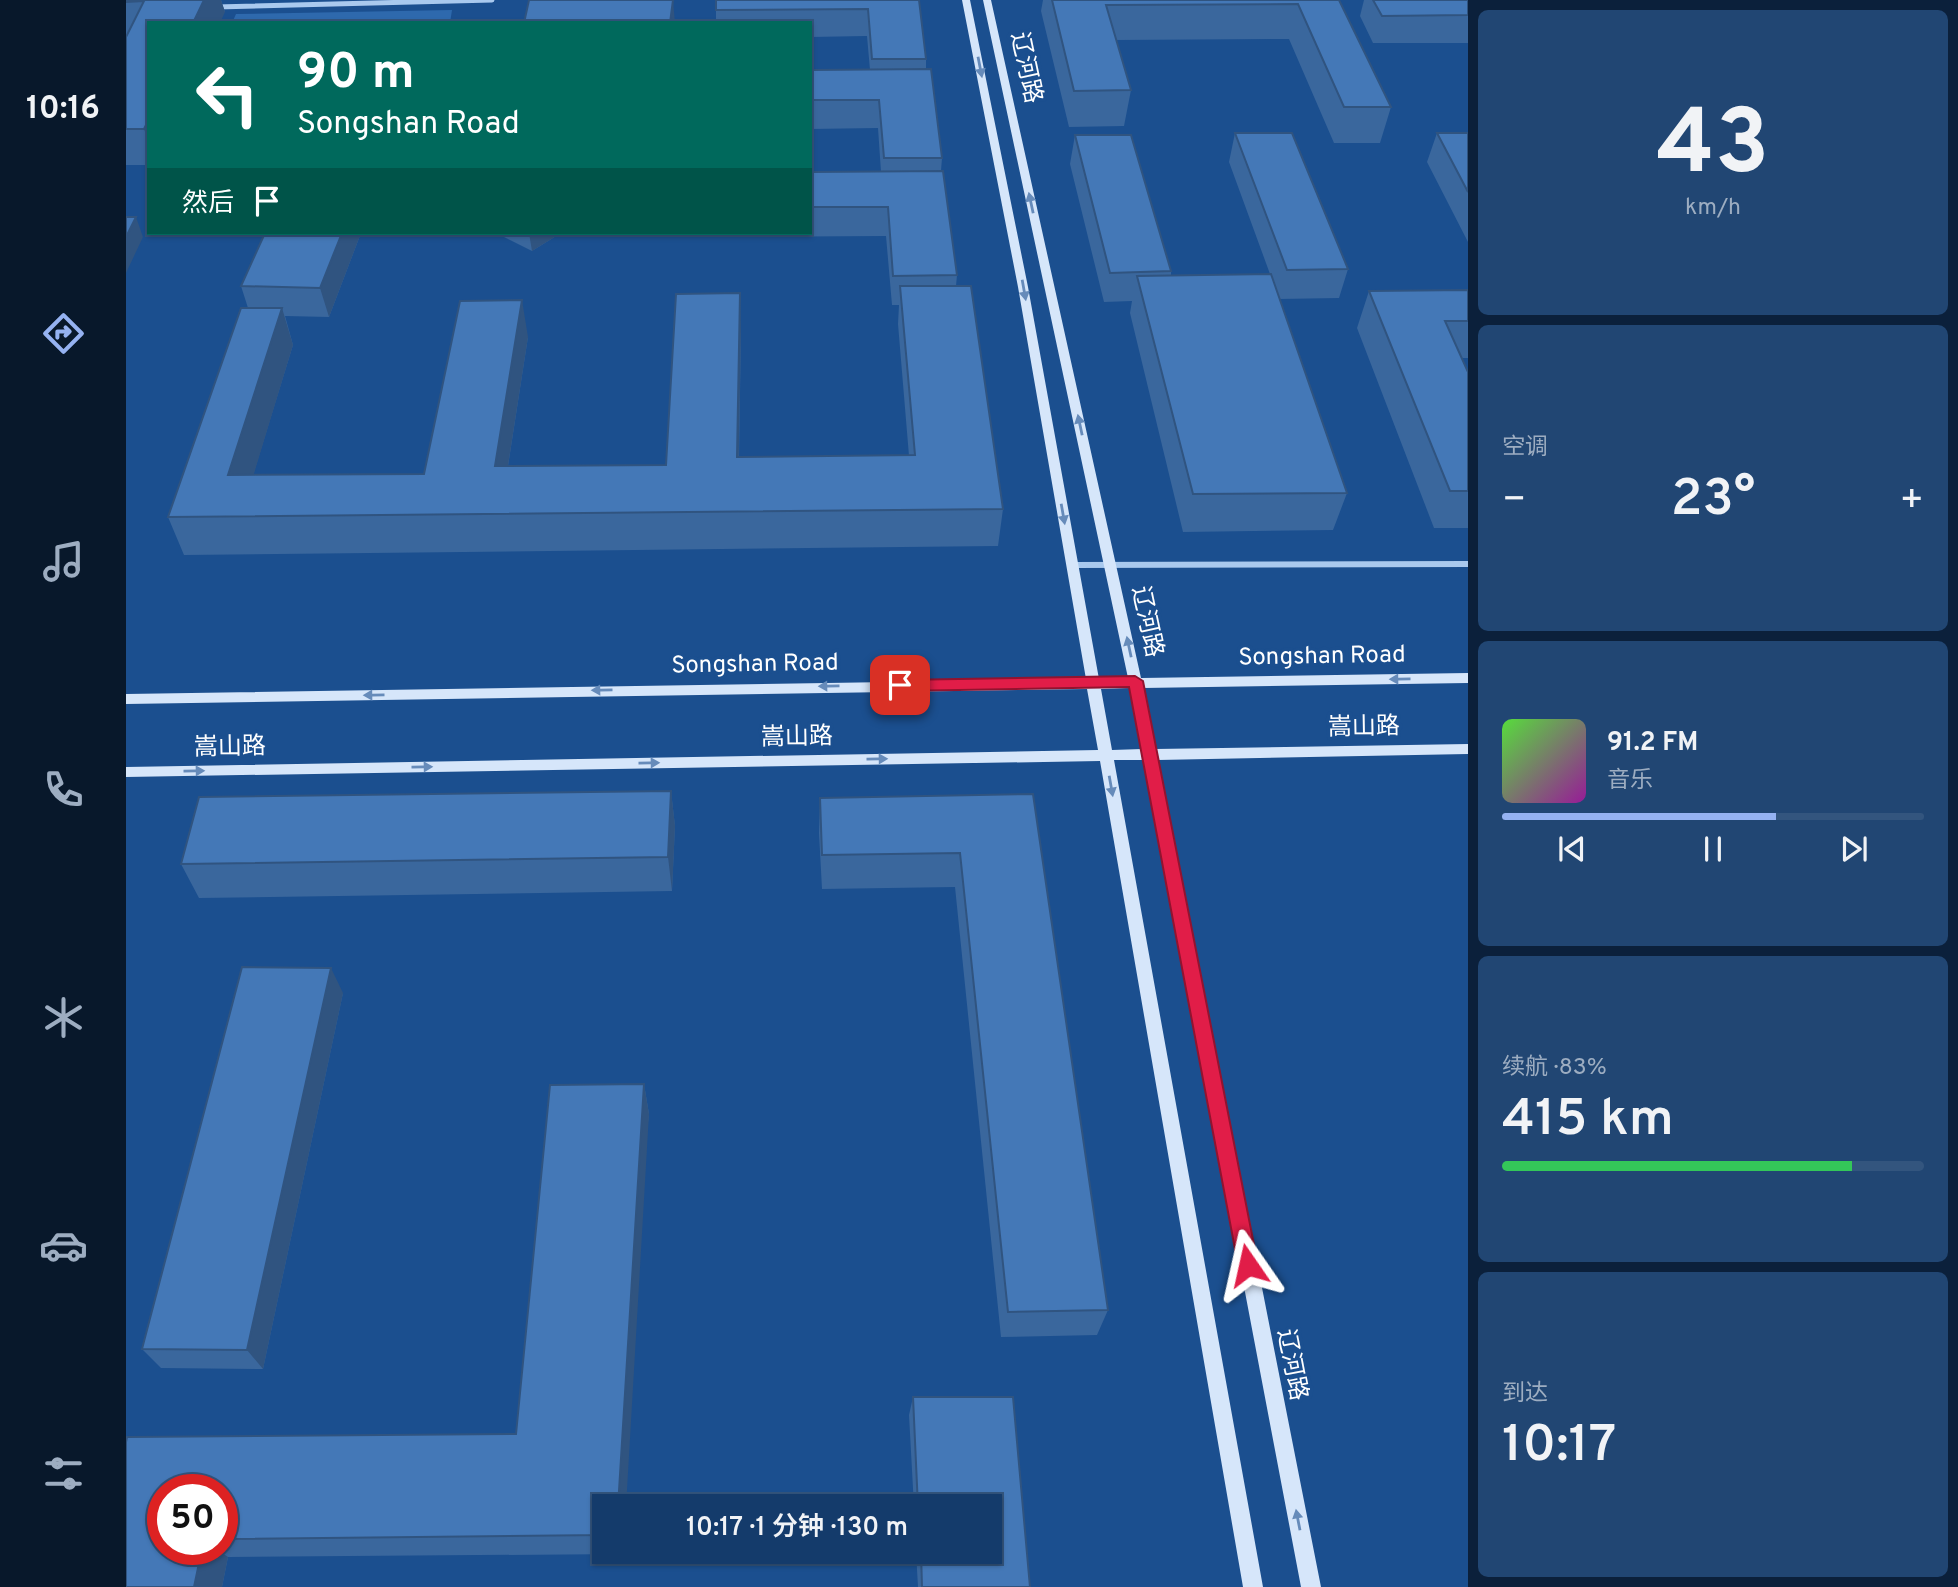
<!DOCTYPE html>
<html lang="zh">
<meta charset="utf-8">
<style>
body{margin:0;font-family:Overpass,"Noto Sans SC",sans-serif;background:#214673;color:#f1f3f6;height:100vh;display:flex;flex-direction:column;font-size:26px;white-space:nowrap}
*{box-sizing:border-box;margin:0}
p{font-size:23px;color:#9dadc1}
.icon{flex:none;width:38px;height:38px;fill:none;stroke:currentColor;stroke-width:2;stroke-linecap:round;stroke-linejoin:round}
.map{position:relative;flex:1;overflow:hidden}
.details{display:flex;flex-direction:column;gap:10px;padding:10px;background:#0b203b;width:490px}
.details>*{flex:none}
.hud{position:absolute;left:21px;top:21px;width:665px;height:214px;border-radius:0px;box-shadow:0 2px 5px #0004,0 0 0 2px #33557e;background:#00695c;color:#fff;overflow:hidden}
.speed{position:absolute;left:21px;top:1474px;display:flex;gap:14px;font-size:35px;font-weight:700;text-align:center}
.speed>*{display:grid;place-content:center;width:91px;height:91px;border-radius:50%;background:#143b6b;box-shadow:0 2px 5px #0004,0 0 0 2px #33557e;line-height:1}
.speed .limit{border:10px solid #d22;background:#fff;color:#111}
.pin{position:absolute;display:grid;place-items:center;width:60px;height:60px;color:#fff;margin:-30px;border-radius:14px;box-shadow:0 4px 10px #0006}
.me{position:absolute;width:77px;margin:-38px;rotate:349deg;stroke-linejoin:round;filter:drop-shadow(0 0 5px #0008)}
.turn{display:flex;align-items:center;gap:24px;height:147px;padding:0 35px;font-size:32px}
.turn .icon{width:91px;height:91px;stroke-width:2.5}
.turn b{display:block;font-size:49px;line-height:60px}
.then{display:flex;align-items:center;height:66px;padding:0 35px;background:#0003;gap:14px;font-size:26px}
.big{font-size:52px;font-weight:600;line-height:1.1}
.details .card{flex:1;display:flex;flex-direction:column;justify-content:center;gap:10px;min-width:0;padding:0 24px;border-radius:10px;background:#214673}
.details .dial{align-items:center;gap:0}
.dial b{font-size:91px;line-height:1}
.song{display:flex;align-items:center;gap:21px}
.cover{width:84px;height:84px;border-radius:10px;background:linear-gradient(135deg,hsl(110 70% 55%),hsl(300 70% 35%))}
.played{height:7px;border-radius:4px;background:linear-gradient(90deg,#95b2f1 65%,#33557e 65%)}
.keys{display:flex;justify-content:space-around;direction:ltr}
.heat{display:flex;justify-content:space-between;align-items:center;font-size:38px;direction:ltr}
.charge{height:10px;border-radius:5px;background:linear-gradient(90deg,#34c759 83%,#33557e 0)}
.trip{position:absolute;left:466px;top:1494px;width:410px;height:70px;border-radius:0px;background:#143b6b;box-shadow:0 2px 5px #0004,0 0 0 2px #33557e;font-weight:600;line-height:70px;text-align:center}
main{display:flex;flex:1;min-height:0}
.tabs{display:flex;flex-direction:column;width:126px;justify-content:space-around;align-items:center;background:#08182b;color:#9dadc1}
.tabs .icon{width:49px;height:49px}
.tabs .current{color:#95b2f1}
.tabs b{font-size:32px;color:#f1f3f6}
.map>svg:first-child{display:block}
.green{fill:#2e69ad}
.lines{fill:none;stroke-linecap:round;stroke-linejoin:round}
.minor-far1{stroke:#a9c9ee;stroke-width:5}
.minor{stroke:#a9c9ee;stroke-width:6}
.secondary{fill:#d6e6fa;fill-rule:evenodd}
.wall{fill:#3a679d;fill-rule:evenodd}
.shaded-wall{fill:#305480}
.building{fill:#4478b7;stroke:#305480;stroke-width:2}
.oneway{fill:#668bba}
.route{fill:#e11d48;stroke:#92132f;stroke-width:2}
.labels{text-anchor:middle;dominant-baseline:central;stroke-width:7;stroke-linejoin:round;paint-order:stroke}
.street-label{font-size:24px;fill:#fff;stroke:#1b4f8f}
</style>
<main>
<nav class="tabs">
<b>10:16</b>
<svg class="icon current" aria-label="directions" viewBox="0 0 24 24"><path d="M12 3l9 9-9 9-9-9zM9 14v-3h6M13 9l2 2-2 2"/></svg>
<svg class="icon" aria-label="music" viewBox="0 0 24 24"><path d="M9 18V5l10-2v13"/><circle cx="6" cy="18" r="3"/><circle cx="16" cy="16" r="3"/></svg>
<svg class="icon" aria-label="phone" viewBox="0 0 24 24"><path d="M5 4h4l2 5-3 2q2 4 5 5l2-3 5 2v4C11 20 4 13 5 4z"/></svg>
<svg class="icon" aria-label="climate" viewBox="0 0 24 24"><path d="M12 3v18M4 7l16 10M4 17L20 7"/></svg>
<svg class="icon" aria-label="car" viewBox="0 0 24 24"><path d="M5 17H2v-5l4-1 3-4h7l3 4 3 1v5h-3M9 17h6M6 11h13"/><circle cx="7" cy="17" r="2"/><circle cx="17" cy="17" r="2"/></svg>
<svg class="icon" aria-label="filters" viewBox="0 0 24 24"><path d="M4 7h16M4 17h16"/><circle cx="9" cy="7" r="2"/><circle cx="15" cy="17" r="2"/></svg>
</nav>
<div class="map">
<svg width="1342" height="1587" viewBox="0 0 1342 1587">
<rect width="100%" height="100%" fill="#1b4f8f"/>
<path class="green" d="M326,10L324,23H106L110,14Z"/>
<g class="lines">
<path class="minor-far1" d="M90,7L366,0"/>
<path class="minor" d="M946,565L1342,564"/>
<path class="secondary" d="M836,0H844L902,287L973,679L1002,678L857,0H865L1015,678L1342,673V683L1017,688L1029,749L1342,744V754L1032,760L1195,1587H1175L1018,760H988L1137,1587H1117L974,761L0,777V767L972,750L961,689L0,704V694L960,679L892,287ZM1004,688L1016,749L986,750L975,689Z"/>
</g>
<path class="wall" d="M0,0H95L99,12L23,23V165H0Z
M793,0L800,59V69L816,158L815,171L831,275L830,286L877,509L872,546L58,555L42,517L122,308L115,286L139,233H235L203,317L159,316L167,345L127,475L298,474L402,337L382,466L540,465L615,330L613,457L783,456L772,324L773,305H766L760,236L585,237V233H684V172H755L752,128L684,129V70H744L741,36L684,37V23H590V10Z
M917,0H1213L1265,107L1254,143H1208L1163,39L990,40L1005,90L998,126L943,127L915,11Z
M1238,0H1342V43H1247L1234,16Z
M1109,133L1222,269L1213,298L1153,299L1221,493L1207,530L1057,532L1004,313L1006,301L978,302L944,164L949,135L1045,271V275L1144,274L1103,162Z
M1311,133H1342V242L1301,162Z
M370,233H435L406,251Z
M1342,290V358H1336L1342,372V528H1308L1231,328L1243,291Z
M545,791L549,826L546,891L73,898L55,864Z
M907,794L982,1310L971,1335L875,1337L829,887L696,889L693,833L694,798Z
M217,993L137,1369L35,1368L16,1349Z
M518,1084L523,1114L478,1507V1552H498V1554L102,1557L96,1587H0V1442L390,1434ZM96,1489V1549H37Z
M787,1397H887L904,1587H792L790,1552H863V1507H788L783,1415Z"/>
<path class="shaded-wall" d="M78,0H95L99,12L94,23H67Z
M547,0L549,23H544Z
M23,119V142L18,129Z
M10,217L17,237L0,273V237Z
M216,233H235L203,317L194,288Z
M403,233H435L406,251Z
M614,293L615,330L612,495L611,457Z
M396,300L402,337L376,504L369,466Z
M156,308L167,345L116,513L102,475Z
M545,791L549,826L546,891L542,857Z
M205,968L217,993L137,1369L121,1350Z
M518,1084L523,1114L500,1507H492Z
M76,1549H90L102,1557L96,1587H68Z"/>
<path class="building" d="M0,0H78L67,23H23V119L18,129H0V37L18,1L0,2Z
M403,0H547L544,23H398Z
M590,0H793L800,59H746L742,9L590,10Z
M926,0H1213L1265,107H1218L1172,4L980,5L1005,90L948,91Z
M1247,0H1342V15L1256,16Z
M805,69L816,158H758L753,100H684V70Z
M1109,133H1166L1222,269L1161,270Z
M1311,133H1342V192Z
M949,135H1005L1045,271L984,273Z
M817,171L831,275L767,276L762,207H684V172Z
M0,217H10L0,237Z
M139,233H216L194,288L115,286Z
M1145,274L1221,493L1067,494L1011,276Z
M774,286H845L877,509L42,517L115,308H156L102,475L298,474L334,301L396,300L369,466L540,465L550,294L614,293L611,457L789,455Z
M1342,290V321H1319L1342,372V491H1324L1243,291Z
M545,791L542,857L55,864L73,797Z
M907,794L982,1310L882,1312L834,853L696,855L694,798Z
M116,967L205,968L121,1350L16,1349Z
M518,1084L492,1507H478V1535L96,1539V1489H37V1549H76L68,1587H0V1442L1,1437L390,1434L424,1085Z
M787,1397H887L904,1587H796L795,1552H863V1507H792Z"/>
<defs><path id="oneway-solid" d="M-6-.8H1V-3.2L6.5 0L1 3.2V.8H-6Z" transform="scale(1.75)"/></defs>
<g class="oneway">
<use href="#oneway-solid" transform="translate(854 67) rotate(79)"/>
<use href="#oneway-solid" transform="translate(905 203) rotate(-102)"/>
<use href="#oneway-solid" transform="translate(898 290) rotate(80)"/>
<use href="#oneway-solid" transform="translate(954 425) rotate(-102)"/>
<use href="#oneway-solid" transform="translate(937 514) rotate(80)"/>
<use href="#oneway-solid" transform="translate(1003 647) rotate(-102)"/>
<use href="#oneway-solid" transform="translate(1274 679) rotate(179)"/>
<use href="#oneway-solid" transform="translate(703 686) rotate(179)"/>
<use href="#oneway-solid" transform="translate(476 690) rotate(179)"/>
<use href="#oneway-solid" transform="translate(248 695) rotate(179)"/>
<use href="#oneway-solid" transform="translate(751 759) rotate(-1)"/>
<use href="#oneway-solid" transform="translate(523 763) rotate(-1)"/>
<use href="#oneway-solid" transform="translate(296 767) rotate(-1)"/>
<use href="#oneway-solid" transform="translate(68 771) rotate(-1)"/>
<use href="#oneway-solid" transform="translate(985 786) rotate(80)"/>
<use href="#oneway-solid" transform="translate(1172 1520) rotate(-101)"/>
</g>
<path class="route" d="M1009,676L1017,681L1132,1265L1129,1271L1122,1274L1115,1271L1112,1265L1003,687L774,691L766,685L774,680Z"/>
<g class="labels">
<g class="street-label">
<text transform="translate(899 68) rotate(78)">辽河路</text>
<text transform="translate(1020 622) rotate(78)">辽河路</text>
<text transform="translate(1196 657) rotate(-1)">Songshan Road</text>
<text transform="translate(629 665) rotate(-1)">Songshan Road</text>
<text transform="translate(1238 728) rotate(-1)">嵩山路</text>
<text transform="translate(671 738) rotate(-1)">嵩山路</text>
<text transform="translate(104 748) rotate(-1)">嵩山路</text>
<text transform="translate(1165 1365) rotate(79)">辽河路</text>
</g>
</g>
</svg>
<div class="speed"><div class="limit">50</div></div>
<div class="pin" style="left:774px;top:685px;background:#d93025"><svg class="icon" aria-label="arrive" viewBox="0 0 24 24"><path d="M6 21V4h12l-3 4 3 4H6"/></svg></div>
<svg class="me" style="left:1122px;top:1265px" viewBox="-20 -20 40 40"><path d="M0-17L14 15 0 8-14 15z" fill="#e11d48" stroke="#fff" stroke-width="4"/></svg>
<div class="trip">10:17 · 1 分钟 · 130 m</div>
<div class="hud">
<div class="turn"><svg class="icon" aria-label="left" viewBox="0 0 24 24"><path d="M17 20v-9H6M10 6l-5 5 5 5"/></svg><div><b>90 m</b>Songshan Road</div></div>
<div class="then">然后<svg class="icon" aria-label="arrive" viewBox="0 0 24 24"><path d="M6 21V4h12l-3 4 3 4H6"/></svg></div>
</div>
</div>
<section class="details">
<div class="card dial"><b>43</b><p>km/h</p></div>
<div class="card"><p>空调</p>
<div class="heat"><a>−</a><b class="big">23°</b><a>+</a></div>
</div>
<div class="card">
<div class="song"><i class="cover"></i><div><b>91.2 FM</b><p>音乐</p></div></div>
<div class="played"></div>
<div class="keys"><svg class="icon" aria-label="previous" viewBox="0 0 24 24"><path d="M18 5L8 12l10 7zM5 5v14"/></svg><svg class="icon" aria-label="pause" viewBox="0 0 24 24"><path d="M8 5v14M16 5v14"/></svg><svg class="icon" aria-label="next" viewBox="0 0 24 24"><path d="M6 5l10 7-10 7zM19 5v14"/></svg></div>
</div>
<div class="card"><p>续航 · 83%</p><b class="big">415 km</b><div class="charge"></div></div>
<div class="card"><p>到达</p><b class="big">10:17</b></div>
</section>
</main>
